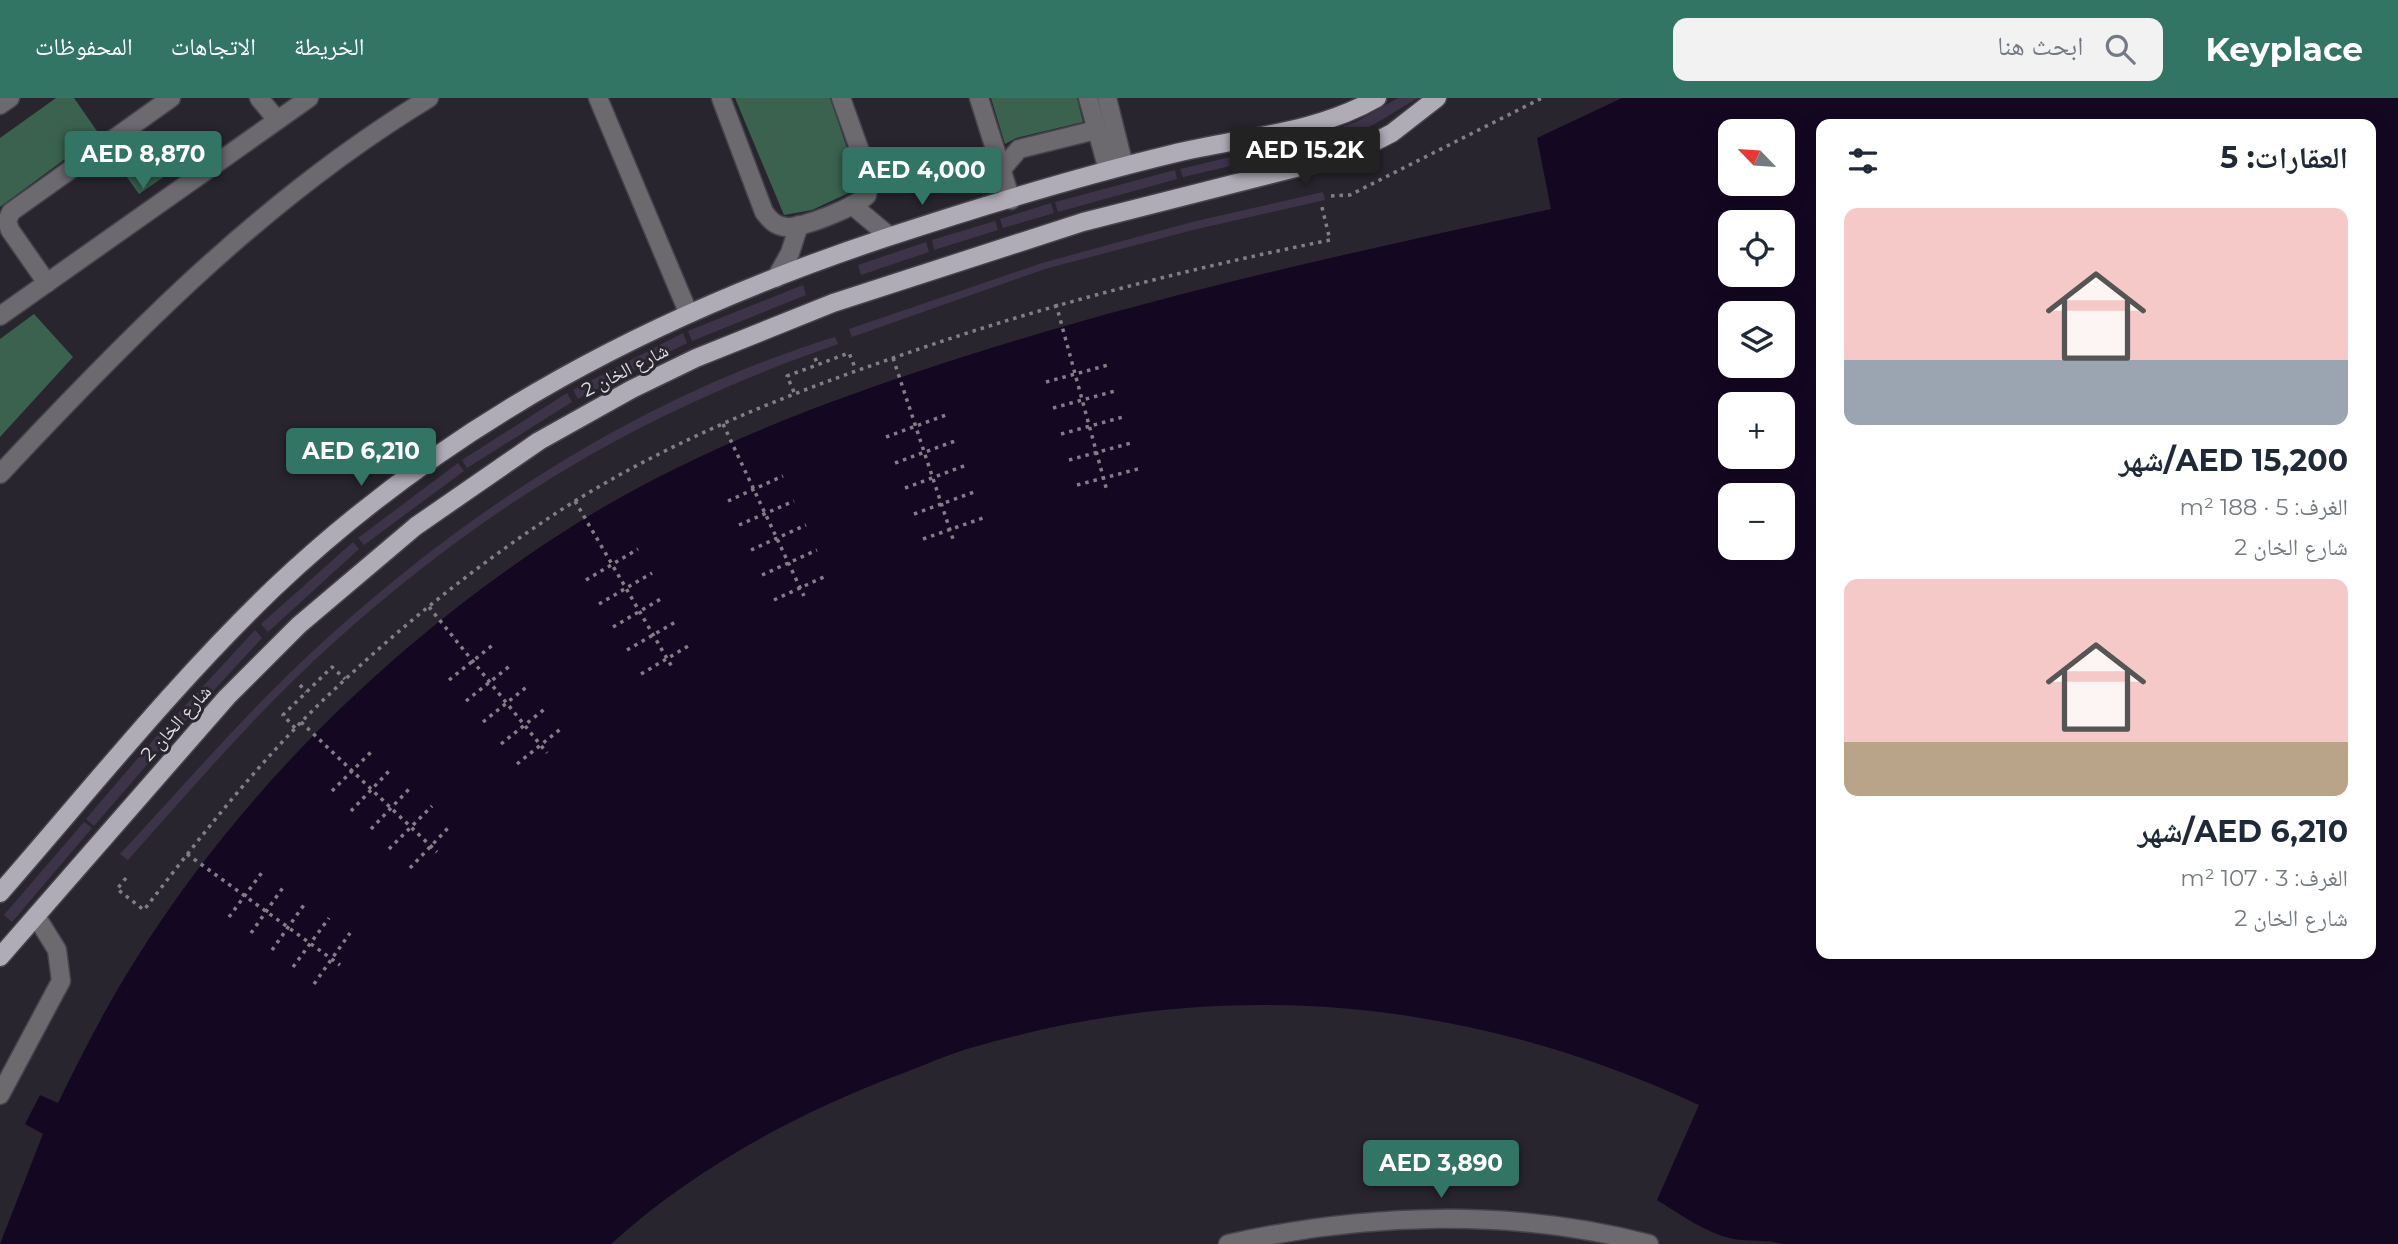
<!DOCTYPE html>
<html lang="ar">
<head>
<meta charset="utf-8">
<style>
	body { margin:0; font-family:Montserrat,"Noto Naskh Arabic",sans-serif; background:#f2f2f3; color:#1f2937; direction:rtl; height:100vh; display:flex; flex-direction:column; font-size:26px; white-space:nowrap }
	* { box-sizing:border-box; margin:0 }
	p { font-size:23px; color:#747a83 }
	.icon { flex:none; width:38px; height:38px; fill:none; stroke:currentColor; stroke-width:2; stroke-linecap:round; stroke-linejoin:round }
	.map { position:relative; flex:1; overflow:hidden; direction:ltr }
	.sheet { position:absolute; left:1816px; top:21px; width:560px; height:840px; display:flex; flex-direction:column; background:#fff; border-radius:14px; box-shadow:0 4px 18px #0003; direction:rtl }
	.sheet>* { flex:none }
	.needle { width:46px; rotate:295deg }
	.fabs { position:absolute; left:1718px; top:21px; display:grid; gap:14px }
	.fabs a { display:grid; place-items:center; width:77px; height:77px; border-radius:14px; background:#fff; box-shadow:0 4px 18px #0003; font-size:35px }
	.price { position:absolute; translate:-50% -60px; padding:0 16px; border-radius:7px; background:#337564; color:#fff; font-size:23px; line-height:46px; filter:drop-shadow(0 2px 4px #0008) }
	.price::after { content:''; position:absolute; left:50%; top:42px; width:21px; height:16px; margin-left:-10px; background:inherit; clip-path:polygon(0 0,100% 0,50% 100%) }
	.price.on { background:#222; color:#fff }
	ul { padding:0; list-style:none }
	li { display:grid; align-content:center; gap:14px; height:371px; padding:0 28px }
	li span { display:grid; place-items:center; height:217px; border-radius:14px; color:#555 }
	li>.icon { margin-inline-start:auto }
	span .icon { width:126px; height:126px; fill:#fffc; stroke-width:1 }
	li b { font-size:30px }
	h2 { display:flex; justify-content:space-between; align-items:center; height:84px; padding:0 28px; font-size:30px }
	header { display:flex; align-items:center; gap:42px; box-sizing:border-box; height:98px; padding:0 35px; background:#337564; color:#fff }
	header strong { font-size:33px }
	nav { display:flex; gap:38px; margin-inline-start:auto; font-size:24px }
	.search { width:490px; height:63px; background:#f2f2f3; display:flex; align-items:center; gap:18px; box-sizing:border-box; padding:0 24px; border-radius:14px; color:#747a83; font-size:26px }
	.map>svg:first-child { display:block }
	.green { fill:#3d3449 }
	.water { fill:#140722; fill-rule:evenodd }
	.building { fill:#3a624f }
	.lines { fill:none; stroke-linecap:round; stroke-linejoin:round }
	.minor-casing { stroke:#46434c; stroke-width:21 }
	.major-casing { stroke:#46434c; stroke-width:21 }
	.path { stroke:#817e86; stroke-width:3.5; stroke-dasharray:3.5 5; stroke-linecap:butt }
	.minor { stroke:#6c696f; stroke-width:18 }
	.major { stroke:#b0acb7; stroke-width:18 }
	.labels { text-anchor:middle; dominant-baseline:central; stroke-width:6; stroke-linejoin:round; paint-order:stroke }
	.street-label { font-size:19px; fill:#e1dee5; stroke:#29252f }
</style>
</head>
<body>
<header>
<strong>Keyplace</strong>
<div class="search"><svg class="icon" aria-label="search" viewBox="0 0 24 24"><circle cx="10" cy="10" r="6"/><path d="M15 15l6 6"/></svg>ابحث هنا</div>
<nav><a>الخريطة</a><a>الاتجاهات</a><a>المحفوظات</a></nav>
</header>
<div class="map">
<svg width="2398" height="1146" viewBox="0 0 2398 1146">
	<rect width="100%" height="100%" fill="#29252f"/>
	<!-- green -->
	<g class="green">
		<path d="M1398,0h20l-57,34 -51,16 -3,-9 49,-17z"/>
		<path d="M1301,42l3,9 -121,28 -3,-8z"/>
		<path d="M1175,72l2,9 -119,33 -3,-10z"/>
		<path d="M1323,94l2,8 -132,30 -148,39 -193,68 -3,-8 193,-66 150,-41z"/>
		<path d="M1051,105l3,10 -51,15 -3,-9z"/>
		<path d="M995,123l3,9 -64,20 -2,-10z"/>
		<path d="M926,144l3,10 -68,23 -3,-10z"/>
		<path d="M803,187l3,10 -114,46 -4,-10z"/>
		<path d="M683,235l4,10 -109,56 -5,-9z"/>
		<path d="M835,239l3,7c-198,69 -351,160 -507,301 -73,66 -138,142 -203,215l-8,-6c67,-72 132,-148 205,-214 146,-133 321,-245 510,-303z"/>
		<path d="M567,295l5,9 -105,66 -5,-8z"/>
		<path d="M458,365l6,8 -100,74 -6,-7z"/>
		<path d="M353,444l6,7 -91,83 -7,-8z"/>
		<path d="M255,532l7,8 -82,89 -8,-7z"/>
		<path d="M167,626l9,7 -82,95 -8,-7z"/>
		<path d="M84,724l8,6 -80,94 -8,-7z"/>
	</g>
	<!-- water -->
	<path class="water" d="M1622,0h776v1146h-615c-17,-5 -33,-2 -50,-5 -27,-6 -52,-24 -76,-39l42,-95c-236,-110 -482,-130 -732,-56 -26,8 -51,20 -77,29 -100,39 -199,93 -279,166h-611l43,-110 -18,-10 15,-29 18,8c24,-49 49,-98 78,-144 111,-177 270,-329 446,-439 114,-70 241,-118 368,-159 198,-64 398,-108 601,-152l-14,-71zM1822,26h549v830h-549zM1731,33h52v53h-52zM1731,124h52v53h-52zM1731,215h52v53h-52zM1731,306h52v53h-52zM1731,397h52v53h-52z"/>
	<!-- building -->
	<g class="building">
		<path d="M56,0h18l25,36 -99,73v-69z"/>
		<path d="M735,0h95l28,82 -1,9 -45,21 -28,5z"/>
		<path d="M991,0h86l6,24 -67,16 -11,6z"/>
		<path d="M156,33l25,34 -42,29 -23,-32z"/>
		<path d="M34,216l39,43 -73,80v-98z"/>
	</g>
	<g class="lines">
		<!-- minor casing -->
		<g class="minor-casing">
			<g id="minor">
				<path d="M259,0l18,22"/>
				<path d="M598,0l90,214"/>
				<path d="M721,0l43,114c6,8 11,14 22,15 15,2 72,-21 81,-32l3,-16 -29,-81"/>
				<path d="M979,0l32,102"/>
				<path d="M1088,0l20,72"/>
				<path d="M1107,0l17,68"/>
				<path d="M0,7l10,-7"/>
				<path d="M1002,71l17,-20 77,-19"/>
				<path d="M852,107l37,31"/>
				<path d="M776,180l14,-25 9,-28"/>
				<path d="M47,185l-37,-53 -3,-9 4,-9 160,-114"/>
				<path d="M0,218l309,-218"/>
				<path d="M0,376c131,-140 264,-276 429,-376"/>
				<path d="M0,997l61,-114 -4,-31 -21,-34"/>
				<path d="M1228,1146c137,-31 285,-36 421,0"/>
			</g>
		</g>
		<!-- major casing -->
		<g class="major-casing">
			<g id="major">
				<path d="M0,795c90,-103 175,-210 274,-305 177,-168 384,-275 614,-351 94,-31 189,-60 284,-83 68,-17 143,-20 205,-56"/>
				<path d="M0,859l227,-260 72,-72 117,-99 123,-85 93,-52 64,-31 137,-55 250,-81 268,-68 41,-21 45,-35"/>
			</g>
		</g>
		<!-- path -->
		<g class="path">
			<path d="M1331,98l19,-1 192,-97"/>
			<path d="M1056,206l51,187"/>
			<path d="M815,260l3,7"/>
			<path d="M893,260l61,184"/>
			<path d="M1046,284l62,-17"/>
			<path d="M794,294l-7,-16 62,-23 7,17"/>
			<path d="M1053,310l62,-17"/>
			<path d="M723,326l81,172"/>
			<path d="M1061,336l62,-17"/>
			<path d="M886,339l60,-22"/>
			<path d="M1069,362l62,-17"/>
			<path d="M895,365l60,-22"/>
			<path d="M1077,387l61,-16"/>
			<path d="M905,390l59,-22"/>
			<path d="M575,403l97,166"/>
			<path d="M728,403l55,-25"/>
			<path d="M914,416l60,-22"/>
			<path d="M739,427l55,-24"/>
			<path d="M923,441l60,-21"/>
			<path d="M751,452l55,-25"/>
			<path d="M762,477l55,-25"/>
			<path d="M586,482l52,-31"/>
			<path d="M774,502l54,-25"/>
			<path d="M599,506l53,-31"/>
			<path d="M429,509l118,146"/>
			<path d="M613,529l51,-30"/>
			<path d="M627,552l50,-29"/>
			<path d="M641,576l49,-29"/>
			<path d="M449,582l45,-36"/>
			<path d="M300,587l6,7"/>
			<path d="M466,603l45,-36"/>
			<path d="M301,624l136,130"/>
			<path d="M483,624l46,-37"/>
			<path d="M295,630l-12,-13 49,-48 13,12"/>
			<path d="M501,646l46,-37"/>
			<path d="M517,666l46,-37"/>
			<path d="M332,693l42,-42"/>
			<path d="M351,713l40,-42"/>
			<path d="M371,731l41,-43"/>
			<path d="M389,751l43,-43"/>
			<path d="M187,756l153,111"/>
			<path d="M410,770l40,-42"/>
			<path d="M126,780l-9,11 27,21c60,-78 120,-155 193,-223 73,-69 154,-133 238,-186 100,-62 210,-106 321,-144 142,-50 286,-87 434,-117l-9,-37"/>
			<path d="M229,819l34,-46"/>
			<path d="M251,835l33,-47"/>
			<path d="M272,852l34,-48"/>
			<path d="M293,869l36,-49"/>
			<path d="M314,886l36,-51"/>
		</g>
		<!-- minor -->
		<use href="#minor" class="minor"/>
		<!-- major -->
		<use href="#major" class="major"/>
	</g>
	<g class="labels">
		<!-- street labels -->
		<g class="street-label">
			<text transform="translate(625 272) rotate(-27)">شارع الخان 2</text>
			<text transform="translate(176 625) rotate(-48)">شارع الخان 2</text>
		</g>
	</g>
</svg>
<div class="fabs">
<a><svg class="needle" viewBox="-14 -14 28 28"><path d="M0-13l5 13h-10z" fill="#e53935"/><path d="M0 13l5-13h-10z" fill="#747a83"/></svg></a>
<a><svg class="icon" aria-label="locate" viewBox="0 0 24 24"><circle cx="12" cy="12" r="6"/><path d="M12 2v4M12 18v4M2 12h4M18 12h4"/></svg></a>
<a><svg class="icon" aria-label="layers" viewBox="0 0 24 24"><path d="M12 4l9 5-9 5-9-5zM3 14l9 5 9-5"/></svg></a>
<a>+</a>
<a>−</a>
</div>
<b class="price on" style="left:1305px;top:89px">AED 15.2K</b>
<b class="price" style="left:143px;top:93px">AED 8,870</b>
<b class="price" style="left:922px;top:109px">AED 4,000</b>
<b class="price" style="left:361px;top:390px">AED 6,210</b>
<b class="price" style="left:1441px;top:1102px">AED 3,890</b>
<section class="sheet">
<h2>العقارات: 5<svg class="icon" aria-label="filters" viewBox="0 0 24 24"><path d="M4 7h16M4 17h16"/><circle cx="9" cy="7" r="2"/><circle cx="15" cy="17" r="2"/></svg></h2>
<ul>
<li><span style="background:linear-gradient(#f6c9c9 70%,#9aa5b1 0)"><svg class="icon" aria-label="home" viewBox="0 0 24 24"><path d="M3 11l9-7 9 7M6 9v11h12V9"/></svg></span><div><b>AED 15,200/شهر</b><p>الغرف: 5 · 188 m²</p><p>شارع الخان 2</p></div></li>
<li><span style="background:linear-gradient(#f6c9c9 75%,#b9a48a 0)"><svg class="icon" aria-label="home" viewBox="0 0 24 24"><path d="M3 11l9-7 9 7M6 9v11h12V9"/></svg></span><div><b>AED 6,210/شهر</b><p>الغرف: 3 · 107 m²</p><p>شارع الخان 2</p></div></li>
</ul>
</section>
</div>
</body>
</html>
